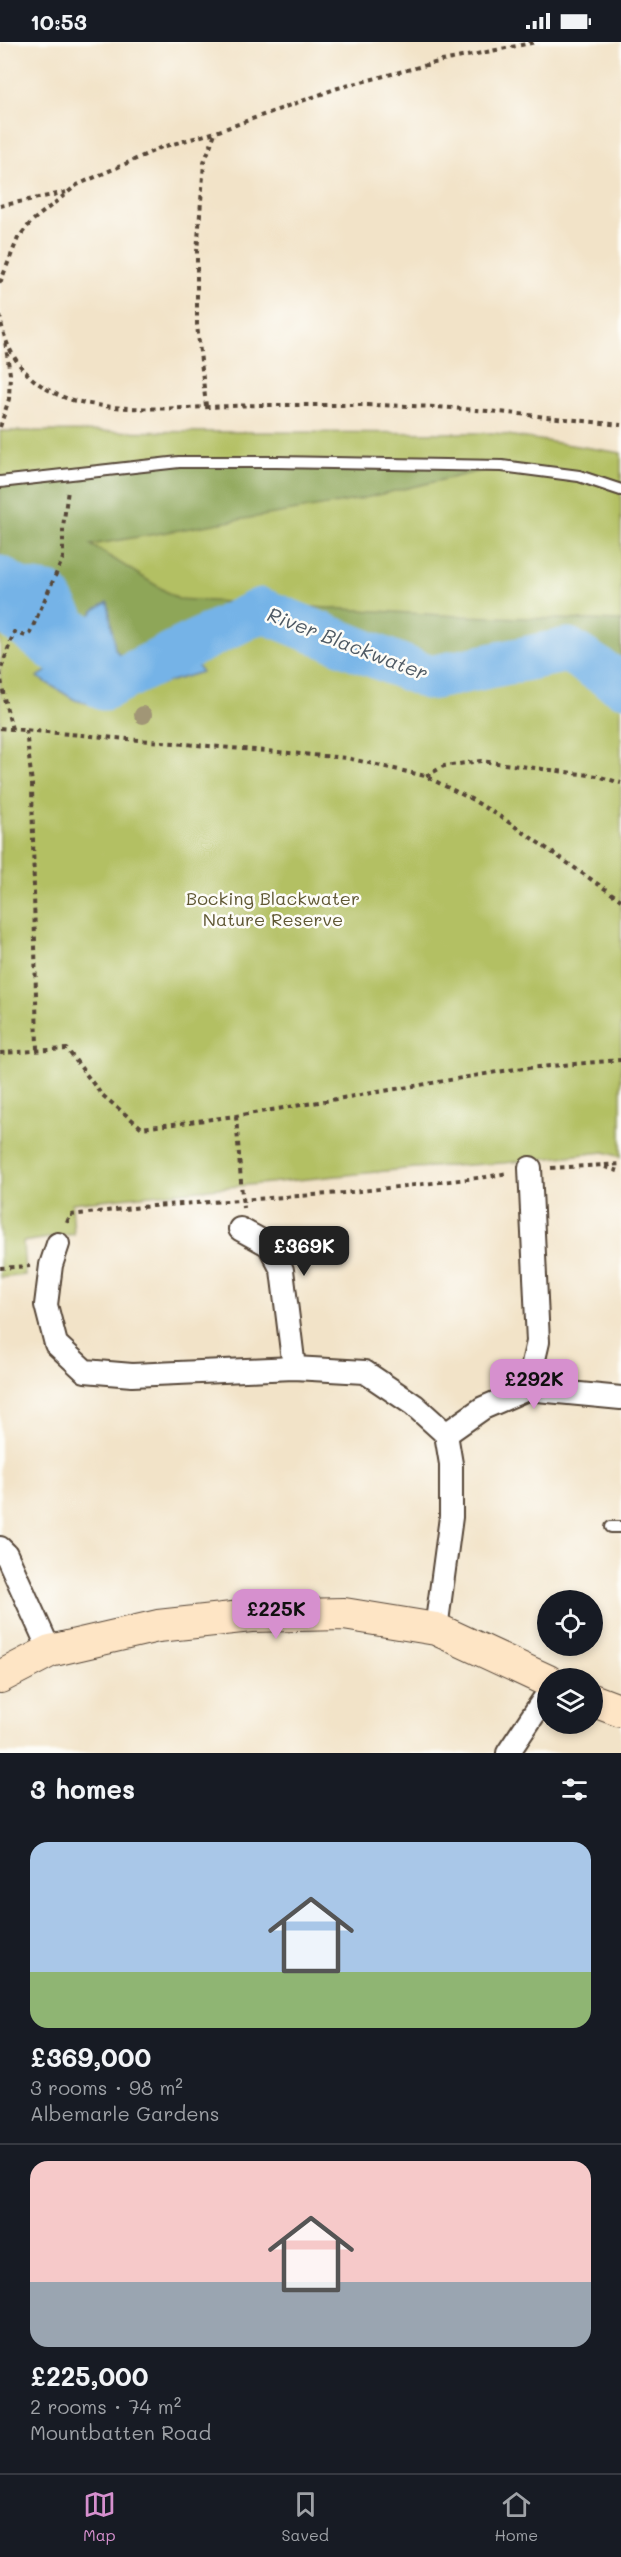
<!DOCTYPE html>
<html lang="en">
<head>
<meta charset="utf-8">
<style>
	body { margin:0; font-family:Mali,sans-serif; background:#242831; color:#f1f3f6; height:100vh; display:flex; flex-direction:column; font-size:22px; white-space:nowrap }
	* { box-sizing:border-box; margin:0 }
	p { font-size:20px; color:#9ea1a6 }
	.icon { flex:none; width:33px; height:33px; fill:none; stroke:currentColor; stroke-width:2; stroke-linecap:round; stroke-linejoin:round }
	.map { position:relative; height:1711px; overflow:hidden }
	.side { display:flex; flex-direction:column; background:#171b24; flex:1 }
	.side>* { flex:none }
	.buttons { position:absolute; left:537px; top:1548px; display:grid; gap:12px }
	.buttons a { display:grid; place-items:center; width:66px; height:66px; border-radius:50%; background:#171b24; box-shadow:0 3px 9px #0003; font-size:30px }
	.price { position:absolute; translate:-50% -51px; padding:0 14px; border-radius:12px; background:#d690ce; color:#111; font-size:20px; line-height:39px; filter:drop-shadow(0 2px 3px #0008) }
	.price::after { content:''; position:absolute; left:50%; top:36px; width:18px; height:14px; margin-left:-9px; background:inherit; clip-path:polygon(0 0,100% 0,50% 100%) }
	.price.active { background:#222; color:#fff }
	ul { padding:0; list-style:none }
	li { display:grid; align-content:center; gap:12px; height:318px; padding:0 30px }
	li+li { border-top:2px solid #363941 }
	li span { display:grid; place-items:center; height:186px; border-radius:18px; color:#555 }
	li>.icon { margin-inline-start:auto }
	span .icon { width:108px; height:108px; fill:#fffc; stroke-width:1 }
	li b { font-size:26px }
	h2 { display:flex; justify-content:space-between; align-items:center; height:72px; padding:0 30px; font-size:26px }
	.status { display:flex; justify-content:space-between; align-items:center; height:42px; padding:0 30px; background:#171b24; direction:ltr }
	.status svg { height:16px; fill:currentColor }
	.menu { display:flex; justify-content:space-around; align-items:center; height:84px; border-top:2px solid #363941; background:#171b24; font-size:16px; color:#9ea1a6 }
	.menu a { display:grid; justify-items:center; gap:3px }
	.menu .active { color:#d690ce }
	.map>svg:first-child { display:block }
	.green { fill:#b3c063; stroke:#777540; stroke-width:1.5 }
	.forest { fill:#8ea659; stroke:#64683c; stroke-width:1.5 }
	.water { fill:#74b3e7; stroke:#586e82; stroke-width:1.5 }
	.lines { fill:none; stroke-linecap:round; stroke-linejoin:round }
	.river { stroke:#74b3e7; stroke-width:45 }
	.lane-casing { stroke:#564638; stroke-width:14 }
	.street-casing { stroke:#564638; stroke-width:26 }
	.secondary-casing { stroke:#564638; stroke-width:34 }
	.path { stroke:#564638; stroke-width:4; stroke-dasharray:4.5 4.5; stroke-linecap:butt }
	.lane { stroke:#fff; stroke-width:10 }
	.street { stroke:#fff; stroke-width:22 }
	.secondary { stroke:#fee5c5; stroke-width:32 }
	.tree { fill:#a19676 }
	.labels { text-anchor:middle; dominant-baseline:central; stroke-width:5; stroke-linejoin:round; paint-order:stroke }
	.park-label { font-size:18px; fill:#5f5733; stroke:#fdfcf7 }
	.water-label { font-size:20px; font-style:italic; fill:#4f5a64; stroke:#fdfcf7 }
</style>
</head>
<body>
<div class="status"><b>10:53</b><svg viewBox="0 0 49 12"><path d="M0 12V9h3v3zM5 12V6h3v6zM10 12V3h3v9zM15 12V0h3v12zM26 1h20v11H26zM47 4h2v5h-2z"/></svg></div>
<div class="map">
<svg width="621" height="1711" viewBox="0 0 621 1711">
	<rect width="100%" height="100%" fill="#fdfcf7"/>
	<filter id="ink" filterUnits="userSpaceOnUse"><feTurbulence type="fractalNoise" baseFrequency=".0167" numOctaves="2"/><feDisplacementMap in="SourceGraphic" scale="12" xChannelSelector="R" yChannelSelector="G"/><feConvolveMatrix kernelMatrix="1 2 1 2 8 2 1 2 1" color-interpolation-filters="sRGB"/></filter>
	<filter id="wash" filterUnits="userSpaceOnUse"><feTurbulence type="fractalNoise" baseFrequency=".008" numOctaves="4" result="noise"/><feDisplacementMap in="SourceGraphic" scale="24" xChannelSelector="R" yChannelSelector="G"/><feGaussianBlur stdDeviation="1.35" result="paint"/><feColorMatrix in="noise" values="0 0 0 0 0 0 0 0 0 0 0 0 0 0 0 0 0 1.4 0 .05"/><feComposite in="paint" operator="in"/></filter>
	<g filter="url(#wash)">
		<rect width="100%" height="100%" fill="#f2e3c8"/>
		<!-- green -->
		<path class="green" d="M0,389l495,2 126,20v704l-17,-5 -100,11 -89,5 -343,35 2,31 -51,8 2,33 -25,3z"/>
		<!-- forest -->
		<path class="forest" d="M179,420l323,4 -146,34 -265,45 87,54 280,17 163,5v63l-53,-34 -138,28 -169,-68 -157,78 -98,-77 -6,1v-129z"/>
		<!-- water -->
		<path class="water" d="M108,560l7,47 12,16 44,7 26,-7 5,7 -91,27 -14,7 -22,-6 -38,-23 53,-32 2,-14 -6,-8 8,-13z"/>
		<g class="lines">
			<!-- river -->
			<g class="river">
				<path d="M0,536l20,13 28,4 20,34 23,11"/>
				<path d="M0,570l6,-1 98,77 157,-78 169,68 138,-28 53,34"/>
			</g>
		</g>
	</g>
	<g filter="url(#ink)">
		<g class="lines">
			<!-- lane casing -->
			<g class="lane-casing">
				<g id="lane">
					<path d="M0,440l179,-20h97l226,4 77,10 42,14"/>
					<path d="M611,1485h10"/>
				</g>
			</g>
			<!-- street casing -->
			<g class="street-casing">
				<g id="street">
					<path d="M240,1187l29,16 13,25 12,98"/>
					<path d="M58,1202l-7,21 -5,40 10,39 29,27 47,4 162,-7 71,4 49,33 32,29 5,30v53l-15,112"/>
					<path d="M527,1347l11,-47 -8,-174"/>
					<path d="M446,1392l37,-26 44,-19 94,9"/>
					<path d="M0,1506l6,6 44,97"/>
					<path d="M508,1711l40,-60"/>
				</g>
			</g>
			<!-- secondary casing -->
			<g class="secondary-casing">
				<g id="secondary">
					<path d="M0,1635l50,-26 108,-25 93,-10 93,-2 92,15 112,52"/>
					<path d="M592,1658l29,11"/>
				</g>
			</g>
			<!-- path -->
			<g class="path">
				<path d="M0,164l67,-14"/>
				<path d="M0,241l18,-45 14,-17 45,-36 48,-21 37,-17 54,-15 122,-44 104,-27 94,-19"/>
				<path d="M0,273c5,43 33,75 76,86 61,15 140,3 204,4 65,0 131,-1 196,5 48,4 97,10 145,15"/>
				<path d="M206,364l-9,-81v-73l7,-89 11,-30"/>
				<path d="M0,385l9,-28 1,-25 -5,-33"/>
				<path d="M0,686l347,30 78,18 46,23 33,20 117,81"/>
				<path d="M12,687l-8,-31 -4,-26 14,-40 12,4 4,-3 33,-75v-31l5,-37"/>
				<path d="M26,688l6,54 5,267"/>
				<path d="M426,734l18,-10 37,-5 116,15 24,7"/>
				<path d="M0,1011l67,-4 34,45 41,34 94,-12 279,-47 106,-9"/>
				<path d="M236,1074l7,92"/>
				<path d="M605,1125l16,5"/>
				<path d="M551,1126l70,-4"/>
				<path d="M67,1181l3,-8 82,-9 191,-13 143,-16 22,-4"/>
				<path d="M0,1226l30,-2"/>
			</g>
			<!-- lane -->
			<use href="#lane" class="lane"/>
			<!-- street -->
			<use href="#street" class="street"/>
			<!-- secondary -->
			<use href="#secondary" class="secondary"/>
		</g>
		<!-- trees -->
		<circle class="tree" cx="143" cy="673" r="9"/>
	</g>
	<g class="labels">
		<!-- park labels -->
		<g class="park-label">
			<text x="273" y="856">Bocking Blackwater<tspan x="273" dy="21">Nature Reserve</tspan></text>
		</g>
		<!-- water labels -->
		<g class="water-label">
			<text transform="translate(348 601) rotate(21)">River Blackwater</text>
		</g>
	</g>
</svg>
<div class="buttons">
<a><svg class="icon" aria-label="locate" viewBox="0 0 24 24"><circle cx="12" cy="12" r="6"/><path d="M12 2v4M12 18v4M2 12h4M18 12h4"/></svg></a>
<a><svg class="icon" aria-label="layers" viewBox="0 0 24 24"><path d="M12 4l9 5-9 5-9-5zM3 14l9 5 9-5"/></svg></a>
</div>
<b class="price active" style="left:304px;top:1235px">£369K</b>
<b class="price" style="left:534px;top:1368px">£292K</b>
<b class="price" style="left:276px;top:1598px">£225K</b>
</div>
<section class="side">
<h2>3 homes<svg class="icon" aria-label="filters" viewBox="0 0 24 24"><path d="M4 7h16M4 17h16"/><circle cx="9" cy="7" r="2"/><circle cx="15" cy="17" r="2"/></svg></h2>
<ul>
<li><span style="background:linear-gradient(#a9c7e8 70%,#8fb573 0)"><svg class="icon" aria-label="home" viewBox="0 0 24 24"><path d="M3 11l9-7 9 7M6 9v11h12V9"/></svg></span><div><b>£369,000</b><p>3 rooms · 98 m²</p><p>Albemarle Gardens</p></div></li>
<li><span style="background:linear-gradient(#f6c9c9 65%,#9aa5b1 0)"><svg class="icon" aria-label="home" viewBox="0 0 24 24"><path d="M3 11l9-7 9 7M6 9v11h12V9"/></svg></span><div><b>£225,000</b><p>2 rooms · 74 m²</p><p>Mountbatten Road</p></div></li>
</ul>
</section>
<nav class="menu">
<a class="active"><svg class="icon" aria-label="map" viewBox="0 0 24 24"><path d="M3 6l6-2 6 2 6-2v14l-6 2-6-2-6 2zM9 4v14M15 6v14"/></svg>Map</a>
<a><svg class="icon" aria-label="saved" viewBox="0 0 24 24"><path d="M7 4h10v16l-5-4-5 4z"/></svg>Saved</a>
<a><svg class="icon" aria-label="home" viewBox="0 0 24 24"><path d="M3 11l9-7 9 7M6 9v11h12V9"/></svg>Home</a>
</nav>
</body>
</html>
